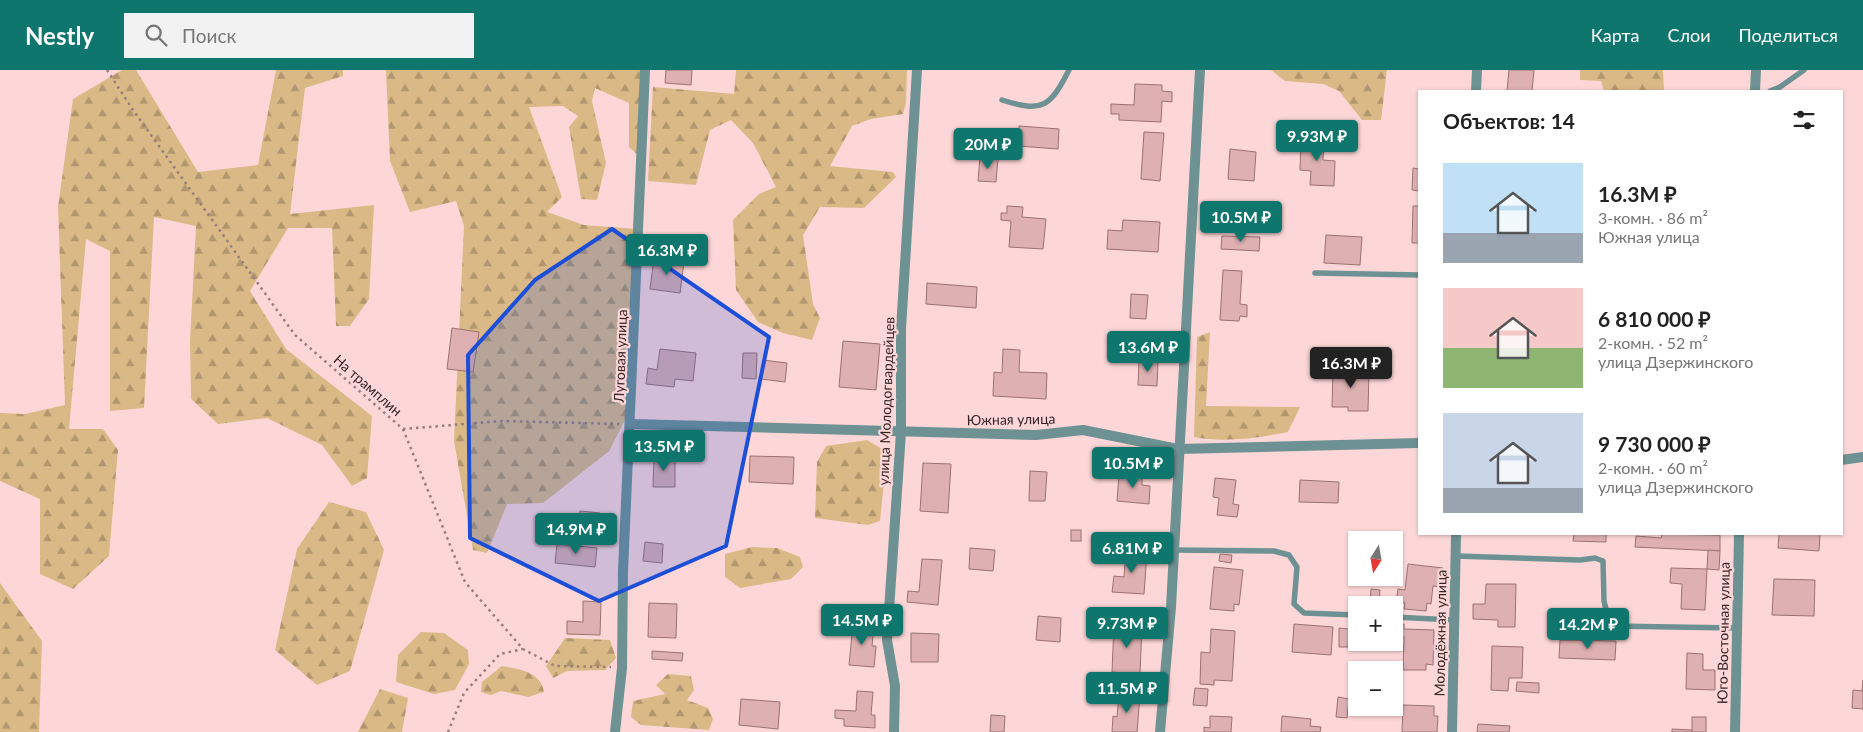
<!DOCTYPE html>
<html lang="ru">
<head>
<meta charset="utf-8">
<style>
	body { margin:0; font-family:Lato,sans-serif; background:#f2f2f2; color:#222; height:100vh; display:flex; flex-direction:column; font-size:19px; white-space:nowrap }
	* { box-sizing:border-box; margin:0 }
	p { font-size:16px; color:#767676 }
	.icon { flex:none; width:28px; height:28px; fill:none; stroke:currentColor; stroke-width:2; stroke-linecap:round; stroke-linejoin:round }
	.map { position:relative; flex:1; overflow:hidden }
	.side { position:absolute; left:1418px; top:20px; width:425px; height:445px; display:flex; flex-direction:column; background:#fff; border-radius:0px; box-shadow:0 1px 4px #0004 }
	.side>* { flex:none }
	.needle { width:32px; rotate:191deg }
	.fabs { position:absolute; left:1348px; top:461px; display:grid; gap:10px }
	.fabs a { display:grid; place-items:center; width:55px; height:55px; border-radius:0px; background:#fff; box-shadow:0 1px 4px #0004; font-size:25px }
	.price { position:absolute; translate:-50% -42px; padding:0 11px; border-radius:5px; background:#0f766e; color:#fff; font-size:16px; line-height:32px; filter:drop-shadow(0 1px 2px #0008) }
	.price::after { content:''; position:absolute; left:50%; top:30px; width:15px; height:11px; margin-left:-8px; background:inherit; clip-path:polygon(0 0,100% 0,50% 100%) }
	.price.selected { background:#222; color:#fff }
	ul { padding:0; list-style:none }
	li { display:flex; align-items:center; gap:15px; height:125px; padding:0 25px }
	li span { display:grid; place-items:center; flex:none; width:140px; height:100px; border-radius:0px; color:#555 }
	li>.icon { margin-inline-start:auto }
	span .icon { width:60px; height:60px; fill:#fffc; stroke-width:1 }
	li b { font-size:21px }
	h2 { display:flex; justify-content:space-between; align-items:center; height:60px; padding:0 25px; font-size:21px }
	header { display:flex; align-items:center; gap:30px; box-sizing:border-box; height:70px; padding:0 25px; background:#0f766e; color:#fff }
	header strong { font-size:24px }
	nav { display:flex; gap:28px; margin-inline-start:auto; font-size:18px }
	.search { width:350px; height:45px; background:#f2f2f2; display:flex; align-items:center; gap:12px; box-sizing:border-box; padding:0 18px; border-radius:0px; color:#767676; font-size:19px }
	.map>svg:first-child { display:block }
	.forest { fill:url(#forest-firs) }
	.building { fill:#deb0b1; stroke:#9b7171 }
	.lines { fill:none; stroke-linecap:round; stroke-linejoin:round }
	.path { stroke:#987d7d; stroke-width:2.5; stroke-dasharray:2.5 4; stroke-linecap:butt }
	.service { stroke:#6e9293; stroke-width:5.5 }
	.minor { stroke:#6e9293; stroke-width:10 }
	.marked { fill:#1d4ed8; fill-opacity:0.2; stroke:#1d4ed8; stroke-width:4; stroke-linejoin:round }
	.labels { text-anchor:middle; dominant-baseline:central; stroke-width:4.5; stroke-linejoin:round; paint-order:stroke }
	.street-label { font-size:14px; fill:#362525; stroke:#fdd7d7 }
</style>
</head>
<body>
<header>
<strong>Nestly</strong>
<div class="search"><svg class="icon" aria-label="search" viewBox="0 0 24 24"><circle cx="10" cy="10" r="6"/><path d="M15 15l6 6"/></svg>Поиск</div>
<nav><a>Карта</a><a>Слои</a><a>Поделиться</a></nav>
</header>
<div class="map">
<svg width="1863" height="662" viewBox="0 0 1863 662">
	<defs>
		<pattern id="forest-firs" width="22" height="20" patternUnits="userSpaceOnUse" patternTransform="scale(1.25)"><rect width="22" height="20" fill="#dbb987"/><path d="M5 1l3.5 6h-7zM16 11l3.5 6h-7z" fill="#b2966e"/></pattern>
	</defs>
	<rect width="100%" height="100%" fill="#fdd7d7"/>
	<!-- forest -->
	<g class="forest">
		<path d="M122,0h14l62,102 60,-7 18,-95h67v6l-38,12 -15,126 84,-9 -5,94 -19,27h-14l-4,-98h-44l-38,63 36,58 86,67 -5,62 -15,8 -30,-41 -55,-27 -49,6 -27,-25 -1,-58 6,-115 -42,-9 -10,191 -34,3v-160l-24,-12 -17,190h34l15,21 -9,106 -36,33 -33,-15v-75l-40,-18v-68l25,1 40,-9 -7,-198 15,-108z"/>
		<path d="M386,0h254v87l-11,-10v-44l-34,-15 -3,13 14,62 -9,37 -16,-1 -12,-72 9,-11 -15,-10 -34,1 33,90 -15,15 37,13 53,4 -12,126v65l-16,31 -66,52 -36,1 -20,49 -14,-3 -19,-109 10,-215 -8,-25 -46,11 -20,-51z"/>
		<path d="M736,0h171l-1,33 -3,11 -32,5 -19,7 -22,40 63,6 3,5 -32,31 -44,-1 -17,28 10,69 7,14 -8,22 -29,-7 -25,-11 -22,-32 -3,-70 26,-26 17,-7 -23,-44 -22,-23 -21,10 -14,55 -48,-4 5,-94 81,7z"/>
		<path d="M1271,0h116l-6,50h-19l-23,-29 -16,-7 -38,-3z"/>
		<path d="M1580,0h83l1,21h-60l-3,-10 -21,-1z"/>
		<path d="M1210,262l-4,74 94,1 -12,25c-30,6 -64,11 -94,5l3,-100z"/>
		<path d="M867,370l20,12 -7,69 -12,4 -53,-7 2,-56 9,-16z"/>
		<path d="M329,432l37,10 18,38 -34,121 -33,14 -42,-35 22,-101z"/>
		<path d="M752,477l25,1 23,9 3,10 -12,12 -51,9 -15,-11v-23z"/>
		<path d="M0,513l42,58 -3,91h-39z"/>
		<path d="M421,562l23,1 24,17 1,14 -14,26 -21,4 -38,-12 2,-27z"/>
		<path d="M565,568l45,2 6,18 -11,12 -38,1 -14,7 -7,-12z"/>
		<path d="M502,596c17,3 39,6 42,26l-16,5 -27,-6 -10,4 -10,-3 1,-10z"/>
		<path d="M668,604l23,2 3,14 -7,10 21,8 5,11 -4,11 -68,-5 -10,-8 2,-16 32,-7 -9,-9z"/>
		<path d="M380,619l28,9 -6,34h-44z"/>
	</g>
	<!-- building -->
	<g class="building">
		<path d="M666,0h26l-1,15 -26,-2z"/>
		<path d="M1509,0h25l-2,21h-25z"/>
		<path d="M1135,14l27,1v6l10,1v10l-10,-1 -1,21 -42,-2v-6h-8v-10l23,1z"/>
		<path d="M1019,56l40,3 -1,20 -40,-3z"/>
		<path d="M1144,62l20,1 -4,48 -19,-2z"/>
		<path d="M1301,66l23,1 -1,23 12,1 -1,25 -24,-1 1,-14 -11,-1z"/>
		<path d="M1230,79l26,3 -2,29 -26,-2z"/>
		<path d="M980,87l18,2 -2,23 -18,-1z"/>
		<path d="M1413,98l6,1v22l-7,-1z"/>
		<path d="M1007,136l16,1 -1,10 24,2 -3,30 -34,-2 2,-26 -10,-1v-7h6z"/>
		<path d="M1413,136h6v37h-7z"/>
		<path d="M1123,150l37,2 -2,30 -51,-3 1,-19 14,1z"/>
		<path d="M1326,165l36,2 -2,28 -36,-2z"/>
		<path d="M1222,166l38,1 -1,14 -38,-2z"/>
		<path d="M654,188l30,4 -4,31 -30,-4z"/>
		<path d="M1223,200l19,1 -2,33 7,1v12l-7,-1 -1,5 -19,-1z"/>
		<path d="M927,213l50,4 -1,21 -50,-4z"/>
		<path d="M1131,224l17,1 -2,24 -16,-1z"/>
		<path d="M452,258l27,4 -6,40 -26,-3z"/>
		<path d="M843,271l37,3 -4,46 -37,-3z"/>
		<path d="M660,279l36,4 -3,28 -18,-2 -1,8 -28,-3 2,-16 9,2z"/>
		<path d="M1003,279l17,1 -1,22 28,1 -1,26 -53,-3 1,-24 8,1z"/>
		<path d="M743,283h14l-1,26 -14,-1z"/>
		<path d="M763,290l24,3 -2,19 -24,-3z"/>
		<path d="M1139,290l19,1 -1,25 -19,-1z"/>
		<path d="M1333,299l36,1 -1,41h-20v-4h-16z"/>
		<path d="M654,386h21v31h-22z"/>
		<path d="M750,386l44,1 -1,27 -44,-2z"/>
		<path d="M923,393l28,1 -3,49 -28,-2z"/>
		<path d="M1030,401l17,1 -2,29h-16z"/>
		<path d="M1124,402l12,1v4h6v8l8,1 -1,18 -32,-3 2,-26 5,1z"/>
		<path d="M1215,408l21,2 -3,24 6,1 -2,12 -20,-2 2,-17 -6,-1z"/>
		<path d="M1300,410l39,2 -1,21 -39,-1z"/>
		<path d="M580,441l20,2 -1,12 -21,-2z"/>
		<rect x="1071" y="460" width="10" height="11"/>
		<path d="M1574,464h32v8l-33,-1z"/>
		<path d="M1662,464l58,1v16l-85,-4 1,-11 25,2z"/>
		<path d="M1779,464h41l-1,17 -41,-3z"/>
		<path d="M645,472l18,2 -1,19 -19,-2z"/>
		<path d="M557,474l40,4 -2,19 -40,-4z"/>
		<path d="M970,478l25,2 -2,21 -24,-2z"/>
		<path d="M1126,479l21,2 -3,43 -32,-2 2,-16 10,1z"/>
		<path d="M1708,480l12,1 -1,19 -12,-1z"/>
		<path d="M1220,484l12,1 -1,8 -12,-2z"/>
		<path d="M922,489l20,1 -4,45 -31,-3 1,-11 11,1z"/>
		<path d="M1408,494l35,4 -2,19 -8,-1 -2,18 -4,-1 -1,8 -22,-2 1,-6 -9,-1 2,-13 7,1z"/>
		<path d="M1214,497l29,3 -4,35 -5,-1v7l-24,-2z"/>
		<path d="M1671,498l36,1 -2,41 -24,-1 1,-25 -12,-1z"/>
		<path d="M1774,509l41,1 -1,36 -42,-1z"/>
		<path d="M1486,514h30l-1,43h-17v-7l-25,-1v-15h12z"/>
		<path d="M1371,519l9,1 -1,13 -9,-1z"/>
		<path d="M583,531l18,1 -1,33 -33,-1v-13l16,1z"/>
		<path d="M649,533l28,1 -1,34 -28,-1z"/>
		<path d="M1038,546l23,2 -1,24 -24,-2z"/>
		<path d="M853,554l21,2 -2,20h4l-2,21 -25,-2z"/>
		<path d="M1114,554l28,1 -2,49 -28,-2z"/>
		<path d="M1294,554l39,3 -2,28 -39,-3z"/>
		<path d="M1394,554h10v5l30,1 -1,35 -7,-1v6h-23l1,-33 -10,-1z"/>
		<path d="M1339,558l10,1 -1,18h-9z"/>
		<path d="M1211,559l24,2 -3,50 -18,-1v5l-14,-1 1,-32 9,1z"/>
		<path d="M911,563l28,1 -1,28h-27z"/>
		<path d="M1560,570l56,1 -1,19 -56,-2z"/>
		<path d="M1492,576l31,1 -1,31h-13l-1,13 -17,-1z"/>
		<path d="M652,581l31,2 -1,8 -30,-2z"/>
		<path d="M1687,583l16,1v16h12v20l-29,-1z"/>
		<path d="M1863,610v29l-11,-1 1,-18 9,1z"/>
		<path d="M1517,612l22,1v10l-23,-2z"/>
		<path d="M1195,618l13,1 -1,17 -14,-1z"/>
		<path d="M857,621l16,1 -2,23h4v13l-31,-2v-7l-9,-1v-8l21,1z"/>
		<path d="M1119,623l21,2 -3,37h-25l1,-16 4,1z"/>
		<path d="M1338,627l11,2 -2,19 -11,-1z"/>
		<path d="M741,629l39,3 -2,27 -39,-4z"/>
		<path d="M1403,635l31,1v10h4l-1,16h-35z"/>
		<path d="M991,645l14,1 -1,16h-14z"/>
		<path d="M1210,646l22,1 -1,15h-27v-5l6,1z"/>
		<path d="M1282,646l29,3 -1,7 11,1 -1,5h-39z"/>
		<rect x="1692" y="647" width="14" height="15"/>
		<path d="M1478,654l32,2 -1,6h-32z"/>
		<path d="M1672,659l20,1v2h-20z"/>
	</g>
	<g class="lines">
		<!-- path -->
		<g class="path">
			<path d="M107,0l26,40 162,225 108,94 62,153 58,67 32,17 56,1"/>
			<path d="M403,359l99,-8 117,3"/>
			<path d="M448,662l16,-39 36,-39 23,-5"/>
		</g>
		<!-- service -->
		<g class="service">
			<path d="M1770,21l10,-4 24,-17"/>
			<path d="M1002,30c41,13 48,7 67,-30"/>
			<path d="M1315,203l104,2"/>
			<path d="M1173,480l101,1 15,4 8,12 -3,37 10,9 52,2"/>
			<path d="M1456,486l124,4 15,-2 8,3 1,40 6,25 127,2"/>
			<path d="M1394,547l59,3"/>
		</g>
		<!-- minor -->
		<g class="minor">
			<path d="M1476,21l1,-21"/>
			<path d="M1755,21l1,-21"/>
			<path d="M631,354l405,11 47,-5 95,19 241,-6"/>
			<path d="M1841,390l22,-3"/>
			<path d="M615,662l7,-64 1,-97 22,-501"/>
			<path d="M894,662l1,-46 -8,-46 14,-208v-103l16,-259"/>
			<path d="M1160,662l11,-125 29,-537"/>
			<path d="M1452,662l4,-198"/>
			<path d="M1735,662l4,-198"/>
		</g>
	</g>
	<!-- marked area -->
	<path class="marked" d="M612,159l157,108 -43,209 -127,55 -129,-63 -2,-183 67,-75z"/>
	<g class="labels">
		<!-- street labels -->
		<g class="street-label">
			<text transform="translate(620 286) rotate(-88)">Луговая улица</text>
			<text transform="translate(368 315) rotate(41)">На трамплин</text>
			<text transform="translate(886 331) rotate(-88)">улица Молодогвардейцев</text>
			<text transform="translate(1011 349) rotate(-1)">Южная улица</text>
			<text transform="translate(1440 563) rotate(-89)">Молодёжная улица</text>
			<text transform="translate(1723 563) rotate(-89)">Юго-Восточная улица</text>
		</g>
	</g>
</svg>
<div class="fabs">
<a><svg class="needle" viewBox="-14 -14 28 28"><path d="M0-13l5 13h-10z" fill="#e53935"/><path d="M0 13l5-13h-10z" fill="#767676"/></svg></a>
<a>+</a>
<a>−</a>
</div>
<b class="price" style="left:1317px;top:92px">9.93M ₽</b>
<b class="price" style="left:988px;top:100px">20M ₽</b>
<b class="price" style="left:1241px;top:173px">10.5M ₽</b>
<b class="price" style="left:667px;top:206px">16.3M ₽</b>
<b class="price" style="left:1148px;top:303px">13.6M ₽</b>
<b class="price selected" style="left:1351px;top:319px">16.3M ₽</b>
<b class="price" style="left:664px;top:402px">13.5M ₽</b>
<b class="price" style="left:1133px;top:419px">10.5M ₽</b>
<b class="price" style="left:576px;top:485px">14.9M ₽</b>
<b class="price" style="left:1132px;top:504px">6.81M ₽</b>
<b class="price" style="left:862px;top:576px">14.5M ₽</b>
<b class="price" style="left:1127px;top:579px">9.73M ₽</b>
<b class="price" style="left:1588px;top:580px">14.2M ₽</b>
<b class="price" style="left:1127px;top:644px">11.5M ₽</b>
<section class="side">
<h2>Объектов: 14<svg class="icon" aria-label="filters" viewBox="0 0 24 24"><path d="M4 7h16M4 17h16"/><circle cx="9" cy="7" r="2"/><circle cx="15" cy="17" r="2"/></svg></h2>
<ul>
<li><span style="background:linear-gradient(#bfe0f5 70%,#9aa5b1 0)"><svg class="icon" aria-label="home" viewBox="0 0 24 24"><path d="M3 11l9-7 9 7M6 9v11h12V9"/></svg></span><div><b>16.3M ₽</b><p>3-комн. · 86 m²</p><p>Южная улица</p></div></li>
<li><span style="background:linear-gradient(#f6c9c9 60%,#8fb573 0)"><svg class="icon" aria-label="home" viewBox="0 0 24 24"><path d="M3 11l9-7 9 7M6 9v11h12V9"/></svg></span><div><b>6 810 000 ₽</b><p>2-комн. · 52 m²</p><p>улица Дзержинского</p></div></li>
<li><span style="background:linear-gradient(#c9d6e8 75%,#9aa5b1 0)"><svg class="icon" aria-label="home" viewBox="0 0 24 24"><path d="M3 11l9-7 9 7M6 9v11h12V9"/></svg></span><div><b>9 730 000 ₽</b><p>2-комн. · 60 m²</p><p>улица Дзержинского</p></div></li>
</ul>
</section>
</div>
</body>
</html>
